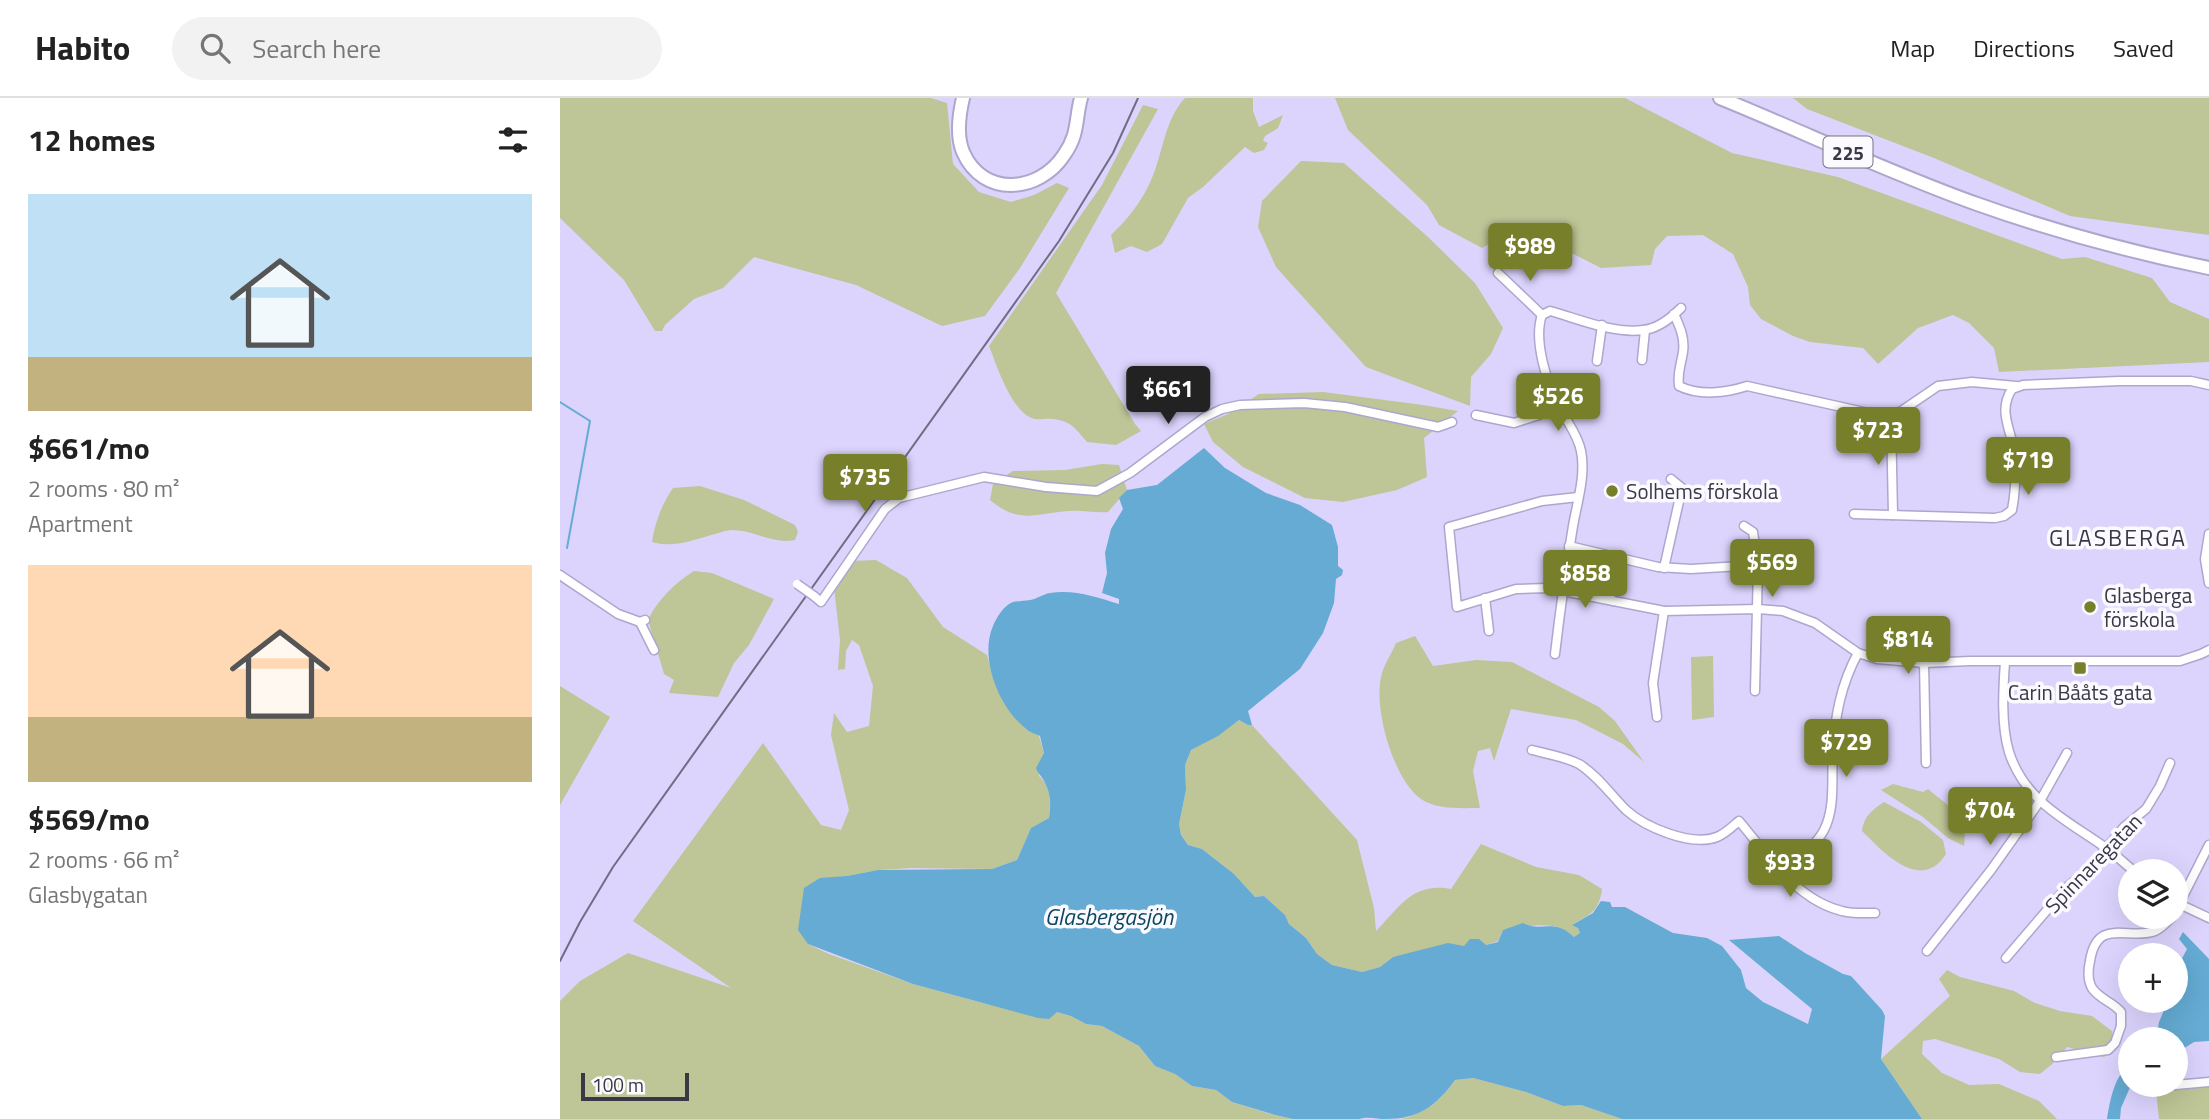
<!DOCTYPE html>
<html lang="en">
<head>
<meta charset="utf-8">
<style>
	body { margin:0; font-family:"Titillium Web",sans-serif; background:#f2f2f2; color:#222; height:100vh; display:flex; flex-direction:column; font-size:26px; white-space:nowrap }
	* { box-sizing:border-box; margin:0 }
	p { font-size:23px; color:#767676 }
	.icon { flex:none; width:38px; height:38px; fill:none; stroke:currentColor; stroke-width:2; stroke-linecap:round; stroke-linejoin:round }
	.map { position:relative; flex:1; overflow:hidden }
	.details { display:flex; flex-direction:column; background:#fff; width:560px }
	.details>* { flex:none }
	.buttons { position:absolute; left:1558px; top:761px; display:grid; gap:14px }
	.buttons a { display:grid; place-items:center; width:70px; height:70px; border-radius:50%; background:#fff; box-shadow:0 7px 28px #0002; font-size:35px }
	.scale { position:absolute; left:21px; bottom:18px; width:108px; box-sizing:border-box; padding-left:7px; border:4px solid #3a3747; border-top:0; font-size:19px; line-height:24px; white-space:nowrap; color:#3a3747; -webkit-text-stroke:5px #fbfbff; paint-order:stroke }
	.price { position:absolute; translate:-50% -60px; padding:0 16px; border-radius:7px; background:#777f2b; color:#fff; font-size:23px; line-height:46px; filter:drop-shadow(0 2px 4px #0008) }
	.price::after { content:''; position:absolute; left:50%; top:42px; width:21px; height:16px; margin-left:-10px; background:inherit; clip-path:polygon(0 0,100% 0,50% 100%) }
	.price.current { background:#222; color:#fff }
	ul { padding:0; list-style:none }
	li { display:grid; align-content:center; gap:14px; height:371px; padding:0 28px }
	li span { display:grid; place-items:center; height:217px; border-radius:0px; color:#555 }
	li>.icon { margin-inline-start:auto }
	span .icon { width:126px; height:126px; fill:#fffc; stroke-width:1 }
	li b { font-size:30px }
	h2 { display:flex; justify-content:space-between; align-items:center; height:84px; padding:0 28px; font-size:30px }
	header { display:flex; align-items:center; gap:42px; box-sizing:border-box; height:98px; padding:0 35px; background:#fff; border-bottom:2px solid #e0e0e0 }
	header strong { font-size:33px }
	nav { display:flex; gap:38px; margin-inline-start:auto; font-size:24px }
	.search { width:490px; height:63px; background:#f2f2f2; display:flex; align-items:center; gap:18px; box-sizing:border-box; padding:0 24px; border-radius:38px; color:#767676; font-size:26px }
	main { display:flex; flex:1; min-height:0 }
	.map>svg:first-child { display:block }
	.green { fill:#bec596 }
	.water { fill:#65abd3 }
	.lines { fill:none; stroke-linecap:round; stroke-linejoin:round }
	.stream { stroke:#65abd3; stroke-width:2 }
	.street-casing { stroke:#aea6cd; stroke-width:11 }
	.primary-casing { stroke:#aea6cd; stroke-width:16 }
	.street { stroke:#fff; stroke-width:8 }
	.primary { stroke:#fff; stroke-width:12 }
	.rail { stroke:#716c85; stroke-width:2 }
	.street-bridge-casing { stroke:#aea6cd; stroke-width:11; stroke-linecap:butt }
	.street-bridge { stroke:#fff; stroke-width:8 }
	.poi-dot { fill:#777f2b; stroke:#fbfbff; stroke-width:2.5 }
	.labels { text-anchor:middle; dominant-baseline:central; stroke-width:7; stroke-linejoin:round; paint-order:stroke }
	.shield { fill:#fbfbff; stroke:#74727e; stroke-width:2 }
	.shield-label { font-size:19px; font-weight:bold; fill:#3a3747 }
	.poi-label { font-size:21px; fill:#3a3747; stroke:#fbfbff; text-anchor:start }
	.street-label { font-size:21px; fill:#3a3747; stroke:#fbfbff }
	.neighbourhood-label { font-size:23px; letter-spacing:2px; fill:#3a3747; stroke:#fbfbff }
	.water-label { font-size:23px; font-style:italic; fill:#0b4662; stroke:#fbfbff }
</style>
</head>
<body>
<header>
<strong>Habito</strong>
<div class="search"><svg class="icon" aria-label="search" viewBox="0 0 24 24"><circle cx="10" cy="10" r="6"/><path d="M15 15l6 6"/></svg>Search here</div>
<nav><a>Map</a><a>Directions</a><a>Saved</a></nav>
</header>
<main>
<section class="details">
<h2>12 homes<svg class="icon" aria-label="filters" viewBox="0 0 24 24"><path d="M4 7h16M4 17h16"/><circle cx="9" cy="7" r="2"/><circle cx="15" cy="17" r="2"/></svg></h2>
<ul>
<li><span style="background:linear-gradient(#bfe0f5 75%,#c2b280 0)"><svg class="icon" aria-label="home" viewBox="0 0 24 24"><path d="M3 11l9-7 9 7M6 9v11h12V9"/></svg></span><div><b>$661/mo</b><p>2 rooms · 80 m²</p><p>Apartment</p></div></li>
<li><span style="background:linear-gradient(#ffd9b3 70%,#c2b280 0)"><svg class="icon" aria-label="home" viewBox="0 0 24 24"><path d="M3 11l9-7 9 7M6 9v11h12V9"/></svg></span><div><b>$569/mo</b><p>2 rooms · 66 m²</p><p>Glasbygatan</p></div></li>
</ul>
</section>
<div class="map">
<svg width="1649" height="1021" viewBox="0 0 1649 1021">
	<rect width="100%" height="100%" fill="#dcd4fd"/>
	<!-- green -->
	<g class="green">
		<path d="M0,0h371l16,5 6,61 26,28 32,10 23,-7 23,-12 12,5 -49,80 -35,48 -43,10 -86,-41 -102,-28 -31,31 -29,11 -29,26 -3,6h-7l-31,-51 -64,-62z"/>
		<path d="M625,0h68v13l6,16 24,-12 -5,13 -13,8 -2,5 5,2 -4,7 -10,3 -9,-6 -42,40 -15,11 -26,46 -15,8 -16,-6 -16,7 -4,-18c17,-16 32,-35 41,-57 11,-26 13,-59 33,-80z"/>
		<path d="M775,0h290l107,55 106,24 224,82 23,-2 67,21 18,24 39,17v43l-210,10 -5,-24 -25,-25 -16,-8 -35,13 -40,36 -15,-16 -53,-6 -17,-6 -32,-17 -11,-14 -2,-18 -15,-33 -30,-19 -36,1 -12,13 -4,16 -50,3 -59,-30 -33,-5 -27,15 -43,-23 -12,-20 -79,-75z"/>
		<path d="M1233,0h416v137l-139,-19 -136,-58 -127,-49z"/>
		<path d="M583,7l15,4 -102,184 79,131 6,7 -25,14 -29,-3c-11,-13 -17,-22 -35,-23 -5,-1 -12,1 -17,0 -23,-5 -38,-53 -46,-73l113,-161z"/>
		<path d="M741,63l43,2 84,74 47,46 28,45 -12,26 -20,23 -1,29 -104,-39 -90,-100 -18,-40 4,-26z"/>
		<path d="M763,294l100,13 35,6 -34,27 3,39 -30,13 -54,12 -38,-4 -62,-31 -30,-25 -9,-18 24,-10 31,-20z"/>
		<path d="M542,366l17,1 8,25 -19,22c-13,1 -26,-2 -39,-1 -34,2 -49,14 -79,-11l3,-16 20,-13 52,-1z"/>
		<path d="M140,388l44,14 51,25 3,7 -3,8c-21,5 -41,-10 -63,-10 -7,0 -15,4 -21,5 -20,6 -39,13 -59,7 3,-20 10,-38 21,-54z"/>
		<path d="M316,462l31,18 36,49 44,28 6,22 32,51 14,8 5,17 -5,23c12,10 12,27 10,42l-18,10 -14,32 -25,9 -80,-1 -34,2 -31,6 -27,3 -12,65 21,10 84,30 66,18 21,5 57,5 14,4 15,8 16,2 37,20 16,20 20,8 17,12 24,4 16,12 42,13 19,4h-733v-118l20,-20 48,-28 103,35 -98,-67 130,-178 58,82 20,5 8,-20 -18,-75 3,-22 13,19 22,-6 4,-40 -14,-41 -7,-5 -6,11 -1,18 -7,1 2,-30 -6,-52 17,-27z"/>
		<path d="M1018,472l4,1 17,20 -2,2 -26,-7 -2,-11z"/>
		<path d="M134,473l18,2 62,26 -25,46 -15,18 -16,34 -49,-4 5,-13 -10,-6 -16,-54c10,-21 27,-37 46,-49z"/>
		<path d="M855,538l18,30 43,-6 36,2 87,45 16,14 29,41 -21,-18 -47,-24 -65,-11 -17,52 -4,-13 -12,3 -5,20 7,37c-18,0 -43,2 -59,-9 -28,-20 -49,-93 -39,-126 3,-10 10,-20 14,-30z"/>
		<path d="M1153,558l1,61 -22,3 -1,-63z"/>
		<path d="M0,588l50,31 -50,88z"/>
		<path d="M679,622l9,5h4l105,115 17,68 2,23c24,-24 36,-49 75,-42l30,-45 55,23 43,8 23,14c-3,22 -11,25 -29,35l5,4 2,5 -6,4c-18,-19 -48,-10 -71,-7l-5,11 -12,4 -22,1 -71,11 -13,10 -18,5 -30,-7 -15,-11 -11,-16 -17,-14 -4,-9 -21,-19 -9,1 -21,-23 -32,-25 -14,-4 -7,-10 -2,-11 7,-34 -1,-25 6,-15 26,-14z"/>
		<path d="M1333,686l30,8 5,-3c21,18 41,27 36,57l-16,-8 -25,-21 -42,-27z"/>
		<path d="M1324,704l37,20 22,18 3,14c-25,39 -62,-1 -84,-23 2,-15 10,-21 22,-29z"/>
		<path d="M1387,872l13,7 54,14 21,12 25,8 32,5 20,15 3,16 -11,10 -37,-10 -10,13 -17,14 -20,-2 -21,-13 -64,-20 -12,2 -1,13 20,19 27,12 30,-1 40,17 18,18h-135l-41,-60 69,-63 -11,-17z"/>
		<path d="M1649,979v42h-50l-3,-28 20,-11z"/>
		<path d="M913,980l53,14 37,14 18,-1 41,14h-221c25,-6 39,-18 54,-39z"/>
	</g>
	<!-- water -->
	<g class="water">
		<path d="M644,350l21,20 41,25 34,12 32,20 6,22v19l5,4 -1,5 -6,4 -2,24 -11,30 -23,36 -52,42 4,14h-4l-9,-5 -21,16 -27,14 -6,15 1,25 -7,34 2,11 7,10 14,4 32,25 21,23 9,-1 21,19 4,9 17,14 11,16 15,11 30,7 18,-5 13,-10 55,-14 16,3 6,-7h9l7,6 12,-3 5,-12 20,-7c17,10 31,-6 51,14l6,-4 -2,-5 -6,-3 21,-12 8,-12 9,1 2,5h13l48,26 34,5 15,8 19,24 5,18 17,14 45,22 4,-15 -83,-69 50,-4 26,17 38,21 8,2 31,34 3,6 -4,43 41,60h-300l-41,-14 -18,1 -37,-14 -53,-14 -18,2c-19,26 -36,39 -69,39 -9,0 -18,-3 -27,0h-66l-18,-4 -43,-13 -16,-12 -24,-4 -17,-12 -20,-8 -16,-20 -37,-20 -16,-2 -15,-8 -14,-4 -8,7 -11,-1 -125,-34 -105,-40 -10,-14 6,-42 16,-10 27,-2 31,-6 114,-1 25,-9 14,-32 18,-10c2,-12 2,-24 -4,-35 -2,-6 -7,-9 -9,-15l8,-15 -4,-17c-5,-2 -11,-4 -15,-8 -26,-21 -46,-70 -32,-102 4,-9 10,-20 20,-24 5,-1 12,-1 17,-2 7,-1 13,-6 20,-7 23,-4 47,4 69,11v-5l-17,-6 5,-20 -2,-20 6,-24 12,-20 -4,-11 8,-8 30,-5z"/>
		<path d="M1623,834l26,27v82l-15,1 -19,12v-14l-19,-1 3,-17 9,-21h7v-29l12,-23 -8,-10z"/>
		<path d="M1570,966l1,21 -10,23 -1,11h-13c3,-18 7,-43 23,-55z"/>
	</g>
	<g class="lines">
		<!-- stream -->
		<path class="stream" d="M0,304l30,19 -23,127"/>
		<!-- street casing -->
		<g class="street-casing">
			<g id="street">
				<path d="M938,175l44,42"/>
				<path d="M1114,216c6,13 11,24 9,38 -2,13 -6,21 -4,34 20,10 47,7 68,0l144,32 47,-32 34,-4 44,4"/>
				<path d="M982,217c-9,25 5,70 18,93 7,14 18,27 21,43 5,24 -4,52 -8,75 -7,42 -13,85 -18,128"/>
				<path d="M982,217l8,-4c29,8 63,23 93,19 14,-1 29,-13 38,-22"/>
				<path d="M1082,262l3,-30"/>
				<path d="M1037,263l5,-36"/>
				<path d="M916,317l38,8 25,-8 19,-11"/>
				<path d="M1331,320l2,97"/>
				<path d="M1018,399l-36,4 -93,26 8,80 59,-18 32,-1 116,23 94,-2 25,2 32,12 43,30 19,6 47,4 46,-2h210l21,-7 8,-4"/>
				<path d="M1294,416l141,4 9,-2 8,-6c3,-16 4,-34 3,-51 -1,-26 -19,-46 -3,-70l11,-4 96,-4h72l18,4"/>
				<path d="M1184,428l9,6 5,34 -3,125"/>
				<path d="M1649,436l-4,25 4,24"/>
				<path d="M1009,448l89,21 33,2 67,-4"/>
				<path d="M1007,465l19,5 27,33"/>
				<path d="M1104,470l18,-80 -11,-9"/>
				<path d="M0,477l58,39 22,8 5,-2"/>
				<path d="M254,498l7,6 64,-93 14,-11 85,-21 62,10 51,4 33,-18 75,-56 17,-8 18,-4 64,-2 41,4 93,20 14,-5"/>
				<path d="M925,500l4,33"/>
				<path d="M80,524l14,28"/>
				<path d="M1445,564c-2,28 -4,63 4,90 16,50 58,68 97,96 10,7 19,16 29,24"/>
				<path d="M1364,565l2,100"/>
				<path d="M1097,619l-4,-34 11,-72"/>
				<path d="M972,652c15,4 34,7 47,14 18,11 32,31 47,46 19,17 65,37 91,27 8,-3 15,-10 22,-16 28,33 57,79 103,90 10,3 22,2 33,2"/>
				<path d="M1222,774c14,-12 33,-25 42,-42 12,-23 7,-54 9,-79 2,-35 8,-67 25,-98"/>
				<path d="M1615,804l34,16"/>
				<path d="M1615,814l34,-67"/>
				<path d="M1367,853l64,-81 49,-69 27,-48"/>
				<path d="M1446,860l60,-70 22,-18 36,-43 22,-18 14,-23 10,-23"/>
				<path d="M1496,959l52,-7 7,-7 6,-17v-14c-8,-10 -22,-13 -29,-24 -5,-9 -4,-18 -2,-27 7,-45 39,-20 65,-30 7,-3 12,-9 17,-14"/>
				<path d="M1615,987l34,-3"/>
				<path d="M1595,990l20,-3"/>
			</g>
		</g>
		<!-- primary casing -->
		<g class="primary-casing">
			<g id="primary">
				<path d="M403,0c-4,17 -7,37 0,54 20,46 76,41 101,3 15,-21 11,-35 17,-57"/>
				<path d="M1160,0c86,35 170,75 257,106 76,27 153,48 232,64"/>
			</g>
		</g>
		<!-- street -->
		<use href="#street" class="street"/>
		<!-- primary -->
		<use href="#primary" class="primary"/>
		<!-- rail -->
		<path class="rail" d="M0,863l20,-39 33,-55 446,-626 54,-88 25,-55"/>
		<!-- street-bridge casing -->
		<g class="street-bridge-casing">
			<path id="street-bridge" d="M237,486l17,12"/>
		</g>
		<!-- street-bridge -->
		<use href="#street-bridge" class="street-bridge"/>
	</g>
	<!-- markers -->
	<g class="poi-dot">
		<circle cx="1052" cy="393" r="7"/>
		<circle cx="1530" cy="509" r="7"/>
		<rect x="1513" y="563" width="14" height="14" rx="3.5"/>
	</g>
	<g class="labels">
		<!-- shield labels -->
		<rect class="shield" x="1263.5" y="38.5" width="49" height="31" rx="5"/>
		<g class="shield-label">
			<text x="1288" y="54">225</text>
		</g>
		<!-- poi labels -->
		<g class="poi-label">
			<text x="1066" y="393">Solhems förskola</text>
			<text x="1544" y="497">Glasberga<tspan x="1544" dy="24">förskola</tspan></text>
			<text x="1520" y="594" text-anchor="middle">Carin Bååts gata</text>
		</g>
		<!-- street labels -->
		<g class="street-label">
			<text transform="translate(1533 765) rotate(-46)">Spinnaregatan</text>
		</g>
		<!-- neighbourhood labels -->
		<g class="neighbourhood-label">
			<text x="1558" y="439">GLASBERGA</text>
		</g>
		<!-- water labels -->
		<g class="water-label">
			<text x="549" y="818">Glasbergasjön</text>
		</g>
	</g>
</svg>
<div class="buttons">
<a><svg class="icon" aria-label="layers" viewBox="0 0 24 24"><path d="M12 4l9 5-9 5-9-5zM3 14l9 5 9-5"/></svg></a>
<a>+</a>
<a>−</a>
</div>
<div class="scale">100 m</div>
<b class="price" style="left:970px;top:185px">$989</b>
<b class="price current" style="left:608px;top:328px">$661</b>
<b class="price" style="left:998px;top:335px">$526</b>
<b class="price" style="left:1318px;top:369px">$723</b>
<b class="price" style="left:1468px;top:399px">$719</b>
<b class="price" style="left:305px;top:416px">$735</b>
<b class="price" style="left:1212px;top:501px">$569</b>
<b class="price" style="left:1025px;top:512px">$858</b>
<b class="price" style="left:1348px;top:578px">$814</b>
<b class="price" style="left:1286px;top:681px">$729</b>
<b class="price" style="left:1430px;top:749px">$704</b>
<b class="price" style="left:1230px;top:801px">$933</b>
</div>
</main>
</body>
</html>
